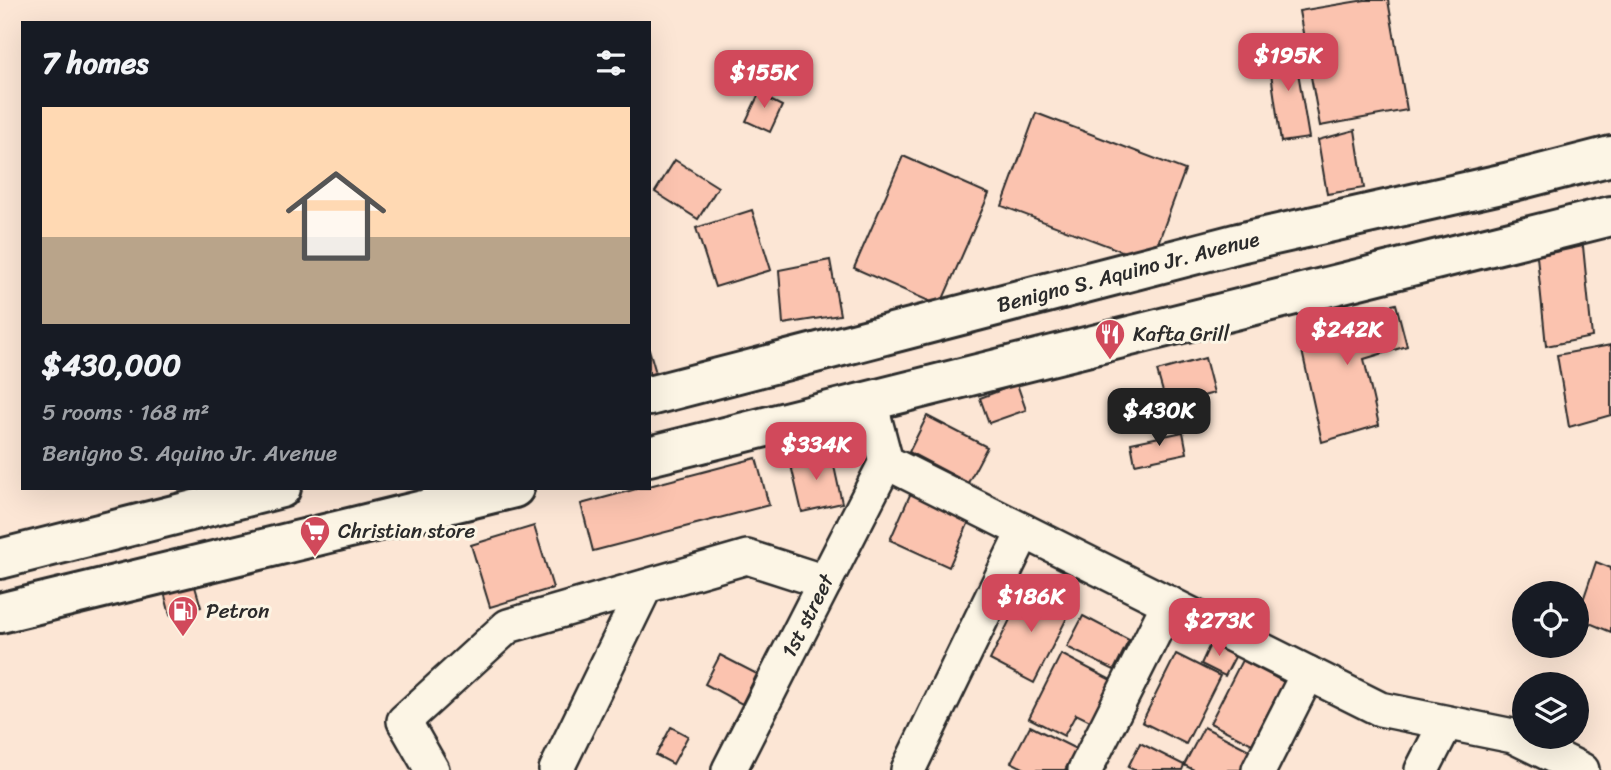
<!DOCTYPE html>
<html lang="en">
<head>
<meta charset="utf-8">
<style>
	body { margin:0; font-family:Sriracha,sans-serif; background:#242831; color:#f1f3f6; height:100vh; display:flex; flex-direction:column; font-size:26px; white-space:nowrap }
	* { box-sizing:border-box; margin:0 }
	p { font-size:23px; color:#9ea1a6 }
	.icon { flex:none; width:38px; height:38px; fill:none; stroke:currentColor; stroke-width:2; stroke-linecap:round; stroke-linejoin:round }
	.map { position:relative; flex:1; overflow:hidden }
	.side { position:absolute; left:21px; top:21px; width:630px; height:469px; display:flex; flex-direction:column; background:#171b24; border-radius:0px; box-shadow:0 7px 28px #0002 }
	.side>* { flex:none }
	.fabs { position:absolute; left:1512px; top:581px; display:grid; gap:14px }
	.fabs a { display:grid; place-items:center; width:77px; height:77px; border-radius:50%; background:#171b24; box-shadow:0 7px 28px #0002; font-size:35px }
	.price { position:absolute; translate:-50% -60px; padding:0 16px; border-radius:14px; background:#d1495b; color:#fff; font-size:23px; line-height:46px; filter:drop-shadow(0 2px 4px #0008) }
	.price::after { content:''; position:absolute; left:50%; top:42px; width:21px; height:16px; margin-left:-10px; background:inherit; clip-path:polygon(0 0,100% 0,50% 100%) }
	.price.on { background:#222; color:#fff }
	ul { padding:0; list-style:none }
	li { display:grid; align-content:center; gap:14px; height:371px; padding:0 21px }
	li span { display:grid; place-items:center; height:217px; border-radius:0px; color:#555 }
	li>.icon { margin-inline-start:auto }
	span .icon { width:126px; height:126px; fill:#fffc; stroke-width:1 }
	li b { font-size:30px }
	h2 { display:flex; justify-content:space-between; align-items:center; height:84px; padding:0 21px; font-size:30px }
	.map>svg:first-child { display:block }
	.building { fill:#fbc3af; stroke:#2b2b2b; stroke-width:2 }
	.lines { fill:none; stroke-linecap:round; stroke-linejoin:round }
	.minor-casing { stroke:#2b2b2b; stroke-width:38 }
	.primary-casing { stroke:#2b2b2b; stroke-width:44 }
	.minor { stroke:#fcf5e5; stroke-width:33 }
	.primary { stroke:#fcf5e5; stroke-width:38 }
	.labels { text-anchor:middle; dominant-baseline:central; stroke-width:6; stroke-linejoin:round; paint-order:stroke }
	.street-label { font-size:21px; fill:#2b2b2b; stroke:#fcf5e5 }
	.poi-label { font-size:21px; fill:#2b2b2b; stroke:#fcf5e5; text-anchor:start }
</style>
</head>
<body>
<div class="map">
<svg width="1611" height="770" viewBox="0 0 1611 770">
	<rect width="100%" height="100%" fill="#fce6d5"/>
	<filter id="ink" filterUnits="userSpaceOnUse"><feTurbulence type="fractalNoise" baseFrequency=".0143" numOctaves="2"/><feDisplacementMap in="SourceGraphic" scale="14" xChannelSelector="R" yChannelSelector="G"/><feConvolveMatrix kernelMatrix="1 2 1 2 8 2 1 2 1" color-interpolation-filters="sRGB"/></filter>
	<g filter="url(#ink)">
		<!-- building -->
		<g class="building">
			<path d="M1365,0h23l19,110 -87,16 -21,-115z"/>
			<path d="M1293,42l16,96 -28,4 -14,-96z"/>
			<path d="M763,85l12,6 -5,9 12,6 -12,26 -24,-11z"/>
			<path d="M1036,113l149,57 -34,92 -149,-56z"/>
			<path d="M1355,130l9,58 -37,6 -9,-54z"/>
			<path d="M903,156l86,38 -49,112 -86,-38z"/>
			<path d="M675,160l43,27 -20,32 -43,-27z"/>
			<path d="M752,210l19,60 -56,17 -19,-59z"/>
			<path d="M1583,246l9,91 -46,9 -9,-90z"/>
			<path d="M830,260l10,55 -57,9 -4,-54z"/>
			<path d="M1396,304l11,42 -43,13 15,66 -57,17 -25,-114z"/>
			<path d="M1611,345v70l-42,12 -12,-72z"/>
			<path d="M649,349l7,24 -7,2z"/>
			<path d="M1205,358l9,35 -47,13 -10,-35z"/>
			<path d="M1017,384l9,26 -37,13 -9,-25z"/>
			<path d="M927,416l60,31 -19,36 -59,-31z"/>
			<path d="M1183,432l4,21 -52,11 -4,-21z"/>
			<path d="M831,452l11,51 -40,9 -12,-51z"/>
			<path d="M756,458l13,47 -176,46 -12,-47 59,-16h9v-2z"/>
			<path d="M913,488l59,27 -23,52 -59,-27z"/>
			<path d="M534,526l19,62 -63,19 -19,-62z"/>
			<path d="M1596,562l15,6v64l-34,-14z"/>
			<path d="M194,583l7,24 -31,8 -6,-23z"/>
			<path d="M1027,585l45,23 -38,75 -44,-23z"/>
			<path d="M1083,616l46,24 -15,30 -47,-23z"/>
			<path d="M1212,640l25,13 -12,23 -24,-12z"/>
			<path d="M1061,654l52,27 -21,41 -16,-8 -12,22 -35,-18z"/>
			<path d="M1176,654l44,22 -34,68 -44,-22z"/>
			<path d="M720,655l37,19 -15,30 -37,-20z"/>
			<path d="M1242,660l42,22 -32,62 -42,-21z"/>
			<path d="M1030,726l46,23 -11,21h-38l-16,-8z"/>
			<path d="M671,727l17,9 -15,28 -17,-9z"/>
			<path d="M1204,727l47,24 -9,19h-48l-10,-5z"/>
			<path d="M1140,743l44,22 -2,5h-48l-6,-3z"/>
		</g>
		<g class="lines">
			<!-- minor casing -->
			<g class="minor-casing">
				<g id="minor">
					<path d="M870,402l16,60 494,247 133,27 69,34"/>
					<path d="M432,770l-28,-49 104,-95 239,-69 78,25"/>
					<path d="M556,770l89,-183"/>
					<path id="s1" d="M729,770l157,-308"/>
					<path d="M908,770l116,-239"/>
					<path d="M1085,770l84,-167"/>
					<path d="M1259,770l49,-97"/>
					<path d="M1422,770l24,-47"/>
				</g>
			</g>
			<!-- primary casing -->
			<g class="primary-casing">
				<g id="primary">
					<path id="s2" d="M649,396l590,-153 271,-61 101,-26"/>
					<path d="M649,456l962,-240"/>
					<path d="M0,559l281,-71"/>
					<path d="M0,613l514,-125"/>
				</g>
			</g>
			<!-- minor -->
			<use href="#minor" class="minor"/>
			<!-- primary -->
			<use href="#primary" class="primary"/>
		</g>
	</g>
	<!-- icons -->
	<defs>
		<g id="restaurant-pin" transform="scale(1.575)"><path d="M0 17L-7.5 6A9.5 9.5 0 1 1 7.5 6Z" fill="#d1495b" stroke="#fcf5e5"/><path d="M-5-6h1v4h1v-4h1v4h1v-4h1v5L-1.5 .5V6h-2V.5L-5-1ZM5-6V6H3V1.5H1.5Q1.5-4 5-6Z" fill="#fff"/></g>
		<g id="supermarket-pin" transform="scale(1.575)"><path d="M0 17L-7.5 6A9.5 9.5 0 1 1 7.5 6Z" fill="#d1495b" stroke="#fcf5e5"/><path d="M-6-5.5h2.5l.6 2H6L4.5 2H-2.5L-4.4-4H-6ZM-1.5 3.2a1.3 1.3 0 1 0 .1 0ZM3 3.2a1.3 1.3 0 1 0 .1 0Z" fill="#fff"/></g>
		<g id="fuel-pin" transform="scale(1.575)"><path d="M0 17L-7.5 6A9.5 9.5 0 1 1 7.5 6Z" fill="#d1495b" stroke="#fcf5e5"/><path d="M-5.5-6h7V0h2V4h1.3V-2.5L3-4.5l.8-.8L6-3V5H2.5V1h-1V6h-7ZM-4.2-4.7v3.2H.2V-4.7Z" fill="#fff"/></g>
	</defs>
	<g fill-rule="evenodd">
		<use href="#restaurant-pin" x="1110" y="334"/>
		<use href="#supermarket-pin" x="315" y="531"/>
		<use href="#fuel-pin" x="183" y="611"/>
	</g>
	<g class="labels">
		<!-- street labels -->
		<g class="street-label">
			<text stroke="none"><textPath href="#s2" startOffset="495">Benigno S. Aquino Jr. Avenue</textPath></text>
			<text stroke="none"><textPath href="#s1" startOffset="173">1st street</textPath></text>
		</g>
		<!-- poi labels -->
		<g class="poi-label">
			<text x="1133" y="334">Kafta Grill</text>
			<text x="338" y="531">Christian store</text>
			<text x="206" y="611">Petron</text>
		</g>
	</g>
</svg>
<div class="fabs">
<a><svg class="icon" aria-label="locate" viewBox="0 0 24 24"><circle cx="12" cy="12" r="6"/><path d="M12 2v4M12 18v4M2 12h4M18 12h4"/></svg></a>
<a><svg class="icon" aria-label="layers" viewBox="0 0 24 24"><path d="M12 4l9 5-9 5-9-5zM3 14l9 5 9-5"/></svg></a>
</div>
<b class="price" style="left:1288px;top:93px">$195K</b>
<b class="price" style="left:764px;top:110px">$155K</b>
<b class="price" style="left:1347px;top:367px">$242K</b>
<b class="price on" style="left:1159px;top:448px">$430K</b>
<b class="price" style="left:816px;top:482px">$334K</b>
<b class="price" style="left:1031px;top:634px">$186K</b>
<b class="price" style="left:1219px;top:658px">$273K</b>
<section class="side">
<h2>7 homes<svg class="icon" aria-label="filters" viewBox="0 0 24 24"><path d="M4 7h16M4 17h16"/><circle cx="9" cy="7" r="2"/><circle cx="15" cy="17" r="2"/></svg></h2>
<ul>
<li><span style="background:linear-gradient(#ffd9b3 60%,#b9a48a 0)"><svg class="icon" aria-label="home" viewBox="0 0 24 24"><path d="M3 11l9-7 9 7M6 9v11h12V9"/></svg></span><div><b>$430,000</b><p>5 rooms · 168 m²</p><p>Benigno S. Aquino Jr. Avenue</p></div></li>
</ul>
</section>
</div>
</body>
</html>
